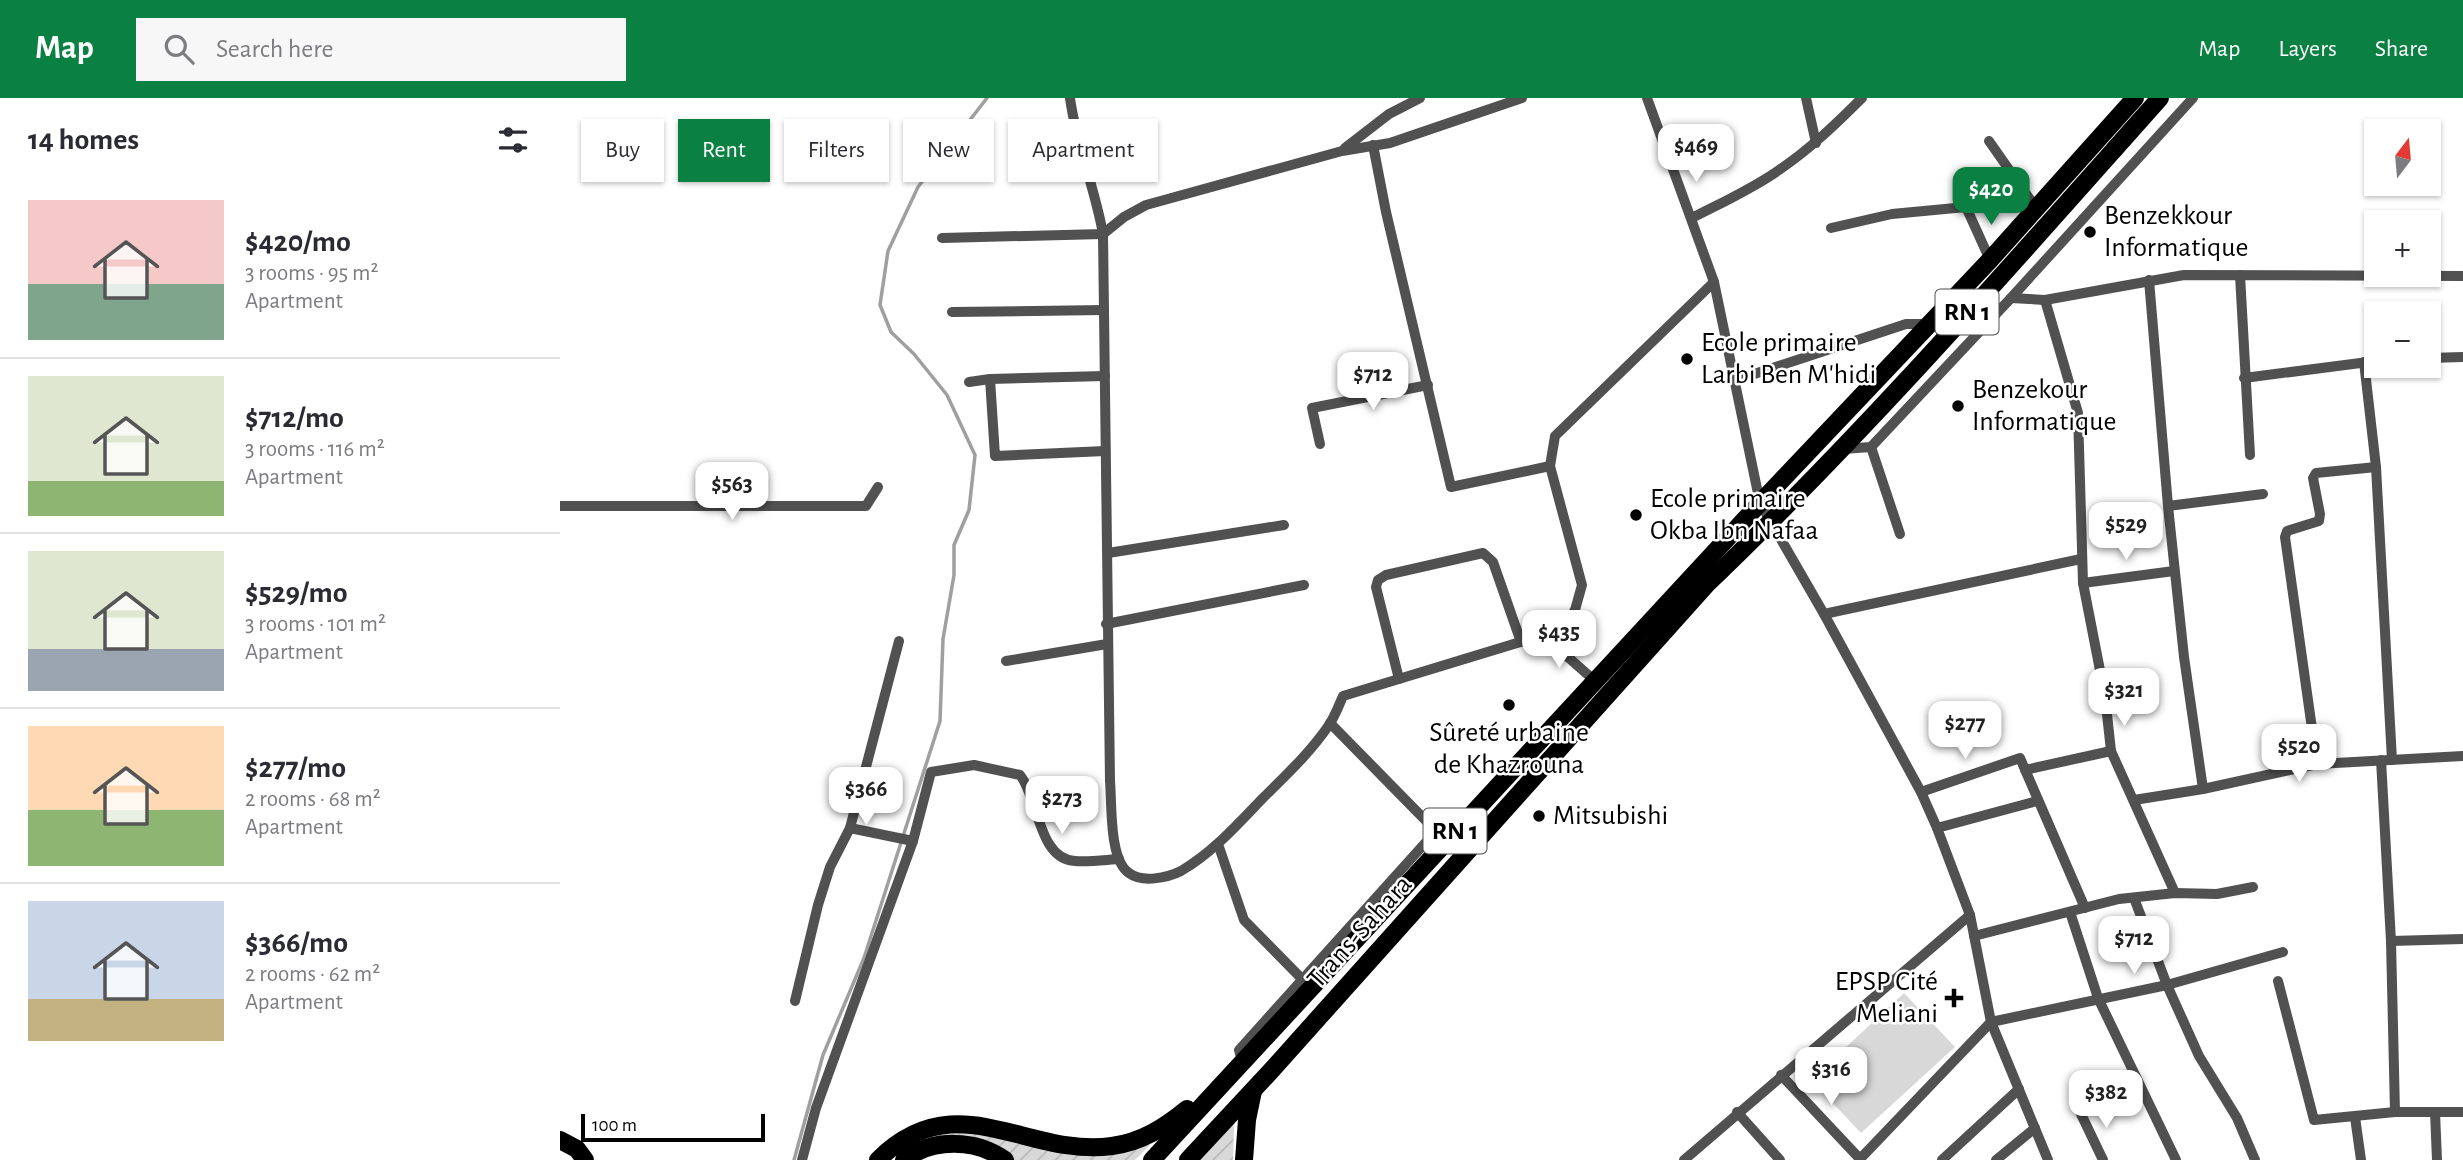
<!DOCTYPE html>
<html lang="en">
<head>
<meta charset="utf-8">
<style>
	body { margin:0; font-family:"Alegreya Sans",sans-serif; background:#f7f7f7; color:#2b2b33; height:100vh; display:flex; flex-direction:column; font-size:26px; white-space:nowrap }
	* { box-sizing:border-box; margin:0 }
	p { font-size:23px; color:#7c7c81 }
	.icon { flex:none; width:38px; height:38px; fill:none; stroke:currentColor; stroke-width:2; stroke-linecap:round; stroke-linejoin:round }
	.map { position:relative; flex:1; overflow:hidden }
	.sheet { display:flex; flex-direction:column; background:#fff; width:560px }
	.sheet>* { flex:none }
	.banner { position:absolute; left:21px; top:21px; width:665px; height:63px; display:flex; gap:14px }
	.needle { width:46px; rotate:16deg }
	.controls { position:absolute; left:1804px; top:21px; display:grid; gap:14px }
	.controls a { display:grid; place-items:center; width:77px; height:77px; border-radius:0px; background:#fff; box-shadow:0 2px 5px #0004; font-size:35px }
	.scale { position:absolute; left:21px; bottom:18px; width:184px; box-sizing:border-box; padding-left:7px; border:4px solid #000; border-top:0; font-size:19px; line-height:24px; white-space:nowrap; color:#000; -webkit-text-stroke:5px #fff; paint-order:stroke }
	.price { position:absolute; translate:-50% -60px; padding:0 16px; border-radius:14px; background:#fff; color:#222; font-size:23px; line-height:46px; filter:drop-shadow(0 2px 4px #0008) }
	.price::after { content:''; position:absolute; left:50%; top:42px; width:21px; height:16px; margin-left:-10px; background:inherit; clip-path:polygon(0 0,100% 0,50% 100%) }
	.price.selected { background:#0b8043; color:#fff }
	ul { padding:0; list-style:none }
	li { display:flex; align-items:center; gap:21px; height:175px; padding:0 28px }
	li+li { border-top:2px solid #e1e1e2 }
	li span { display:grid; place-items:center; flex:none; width:196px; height:140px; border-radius:0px; color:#555 }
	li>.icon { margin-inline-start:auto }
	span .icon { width:84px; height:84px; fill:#fffc; stroke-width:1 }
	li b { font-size:30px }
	h2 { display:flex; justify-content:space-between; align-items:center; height:84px; padding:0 28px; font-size:30px }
	.chip { padding:0 24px; border-radius:0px; background:#fff; box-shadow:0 2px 5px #0004; font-size:24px; line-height:63px }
	.chip.selected { background:#0b8043; color:#fff }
	header { display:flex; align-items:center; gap:42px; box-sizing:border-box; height:98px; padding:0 35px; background:#0b8043; color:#fff }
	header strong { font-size:33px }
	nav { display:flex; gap:38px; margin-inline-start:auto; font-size:24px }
	.search { width:490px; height:63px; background:#f7f7f7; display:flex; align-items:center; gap:18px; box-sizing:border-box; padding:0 24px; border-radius:0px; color:#7c7c81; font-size:26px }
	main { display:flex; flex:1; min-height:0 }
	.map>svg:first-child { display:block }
	.grass { fill:#d8d8d8 }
	.garden { fill:url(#garden-furrows) }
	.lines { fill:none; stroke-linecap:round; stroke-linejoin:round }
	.stream { stroke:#9f9f9f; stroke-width:3.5 }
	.minor { stroke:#515151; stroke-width:10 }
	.trunk { stroke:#000; stroke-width:18 }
	.poi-dot { fill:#000; stroke:#fff; stroke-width:2.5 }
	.labels { text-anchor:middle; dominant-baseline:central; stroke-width:5; stroke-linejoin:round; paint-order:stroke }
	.shield { fill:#fff; stroke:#4c4c4c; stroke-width:2 }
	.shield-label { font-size:26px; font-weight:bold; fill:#000 }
	.poi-label { font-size:28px; fill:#000; stroke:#fff; text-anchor:start }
	.street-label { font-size:28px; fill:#000; stroke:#fff }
</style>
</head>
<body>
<header>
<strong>Map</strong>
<div class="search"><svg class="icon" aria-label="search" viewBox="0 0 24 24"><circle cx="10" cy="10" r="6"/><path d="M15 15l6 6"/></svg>Search here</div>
<nav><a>Map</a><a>Layers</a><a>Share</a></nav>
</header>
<main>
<section class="sheet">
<h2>14 homes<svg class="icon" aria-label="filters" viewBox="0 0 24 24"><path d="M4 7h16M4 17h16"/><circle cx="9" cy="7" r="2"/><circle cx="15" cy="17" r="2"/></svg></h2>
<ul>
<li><span style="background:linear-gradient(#f6c9c9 60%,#7fa58c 0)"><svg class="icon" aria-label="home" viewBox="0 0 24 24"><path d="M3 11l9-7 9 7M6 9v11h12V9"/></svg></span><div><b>$420/mo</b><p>3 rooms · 95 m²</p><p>Apartment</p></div></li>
<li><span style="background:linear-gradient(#dfe7d0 75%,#8fb573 0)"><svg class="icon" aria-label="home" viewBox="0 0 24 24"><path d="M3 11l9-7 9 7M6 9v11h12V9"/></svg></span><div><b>$712/mo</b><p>3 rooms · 116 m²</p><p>Apartment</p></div></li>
<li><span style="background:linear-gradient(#dfe7d0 70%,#9aa5b1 0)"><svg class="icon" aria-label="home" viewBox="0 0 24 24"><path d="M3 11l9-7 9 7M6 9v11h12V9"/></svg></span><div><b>$529/mo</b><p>3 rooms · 101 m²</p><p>Apartment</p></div></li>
<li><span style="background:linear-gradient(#ffd9b3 60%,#8fb573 0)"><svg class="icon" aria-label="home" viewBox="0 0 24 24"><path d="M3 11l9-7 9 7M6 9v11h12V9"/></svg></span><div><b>$277/mo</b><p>2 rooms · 68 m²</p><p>Apartment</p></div></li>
<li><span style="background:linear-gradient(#c9d6e8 70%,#c2b280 0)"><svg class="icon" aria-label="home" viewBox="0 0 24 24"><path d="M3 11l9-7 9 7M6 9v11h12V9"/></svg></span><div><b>$366/mo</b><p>2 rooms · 62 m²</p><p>Apartment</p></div></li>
</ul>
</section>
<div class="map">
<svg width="1903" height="1062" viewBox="0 0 1903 1062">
	<defs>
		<pattern id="garden-furrows" width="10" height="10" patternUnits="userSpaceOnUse" patternTransform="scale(1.75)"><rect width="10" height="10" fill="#d8d8d8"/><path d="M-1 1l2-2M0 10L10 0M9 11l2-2" fill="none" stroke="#b8b8b8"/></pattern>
	</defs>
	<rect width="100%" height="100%" fill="#fff"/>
	<!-- grass -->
	<path class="grass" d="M1344,895l51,54 -94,86 -50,-53z"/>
	<!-- garden -->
	<g class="garden">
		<path d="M677,1016l-3,12 -1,34h-37z"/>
		<path d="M405,1034l167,18 19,-6 -16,16h-122l-17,-13 -94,1 27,-12z"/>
	</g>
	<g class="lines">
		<!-- stream -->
		<path class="stream" d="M234,1062l29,-105 41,-97 76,-237 3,-82 11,-64v-30l15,-35 6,-55 -28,-60 -33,-41 -23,-22 -11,-27 8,-54 30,-64 69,-89"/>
		<!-- minor -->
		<g class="minor">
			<path d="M510,0c6,46 25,90 33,136l7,547c2,23 -1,79 19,92 13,10 38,5 52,-2 31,-18 55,-45 80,-71 24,-24 49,-47 68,-75 6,-9 10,-20 14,-29l200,-61 14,-5 10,-8 8,-12 7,-25 -32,-119 5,-30 159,-154"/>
			<path d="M1087,0l67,184 46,221 64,111 97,178 16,36 33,87 21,107 57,138"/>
			<path d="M1246,0l10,45"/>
			<path d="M1429,43l47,67"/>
			<path d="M813,47l13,67 65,275 99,-21"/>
			<path d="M785,50l44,-34 31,-16"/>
			<path d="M1132,120c29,-15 60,-29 87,-48 31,-21 57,-46 83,-72"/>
			<path d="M1271,130l61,-14 74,-7 24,53"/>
			<path d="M382,140l161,-4 21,-17 22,-12 196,-54 48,-8 132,-45"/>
			<path d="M1680,177l10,180"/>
			<path d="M1589,182l19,226 95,-12"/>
			<path d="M1451,200l34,2 139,-25 279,1"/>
			<path d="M1485,202l33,113 5,170 22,113 6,55 64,142"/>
			<path d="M392,214l152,-2"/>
			<path d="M1869,260l34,-1"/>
			<path d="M1804,264l12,105 16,293"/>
			<path d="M1684,280l132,-17"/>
			<path d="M430,281l5,77 110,-5"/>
			<path d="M1173,283l173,-57h24"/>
			<path d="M409,284l21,-3 115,-3"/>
			<path d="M760,346l-8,-36 116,-23"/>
			<path d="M1311,349l29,87"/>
			<path d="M1283,351l28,-2 140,-149 182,-200"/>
			<path d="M0,408h306l12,-19"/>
			<path d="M1608,408l16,151 19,132"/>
			<path d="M548,455l176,-28"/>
			<path d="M1523,485l91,-12"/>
			<path d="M1264,516l257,-55"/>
			<path d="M546,526l198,-39"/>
			<path d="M983,537l52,46"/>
			<path d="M446,563l101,-17"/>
			<path d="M839,581l-23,-92 2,-7 8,-5 97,-22 10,9 28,80"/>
			<path d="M1821,662l10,181 4,171"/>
			<path d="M1757,666l-32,-227 2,-6 32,-10 1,-7 -7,-36 3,-5 60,-6"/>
			<path d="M1465,672l86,-19"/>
			<path d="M1361,694l99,-34 65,150"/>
			<path d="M1574,702l69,-11 114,-25 146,-8"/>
			<path d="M290,730l63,13"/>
			<path d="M1377,730l100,-27"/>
			<path d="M658,746l26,76 59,60"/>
			<path d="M1574,800l33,87 32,71 38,62 18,42"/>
			<path d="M1510,814l28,86 78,162"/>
			<path d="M1414,838l145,-37 56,-6 42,1 36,-7"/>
			<path d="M1831,843l72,-2"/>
			<path d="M1718,883l36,139 81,-8h68"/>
			<path d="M235,903l23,-96 12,-38 20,-39 49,-187"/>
			<path d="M682,963l-3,-11 197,-219 -106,-108"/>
			<path d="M1221,977l79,84"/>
			<path d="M1177,1014l43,48"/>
			<path d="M1875,1014l2,48"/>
			<path d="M1521,1016l22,46"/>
			<path d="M1795,1019l6,43"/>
			<path d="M242,1062l14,-52 97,-267 18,-69 43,-7 46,10c19,24 18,84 55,86 14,1 29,-1 44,-2"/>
			<path d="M1124,1062l286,-245"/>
			<path d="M1299,1062l132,-138 176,-37 116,-33"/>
			<path d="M1382,1062l77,-71"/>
			<path d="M1436,1062l39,-32"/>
		</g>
		<!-- trunk -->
		<g class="trunk">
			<path d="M0,1042l17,9 8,11"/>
			<path d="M318,1062c78,-78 149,-2 234,-14 30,-4 53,-19 75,-37"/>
			<path d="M344,1062c29,-22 72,-21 101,0"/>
			<path d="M592,1062l608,-657 230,-243 145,-162"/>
			<path d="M628,1062l81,-87 438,-489c160,-153 306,-321 453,-486"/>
			<path d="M684,1062l3,-40 6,-29"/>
		</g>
	</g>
	<!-- markers -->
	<g class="poi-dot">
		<circle cx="1530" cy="134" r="7"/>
		<circle cx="1127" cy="261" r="7"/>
		<circle cx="1398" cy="308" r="7"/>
		<circle cx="1076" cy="417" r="7"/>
		<circle cx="949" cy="607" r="7"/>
		<circle cx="979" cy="718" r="7"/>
		<path d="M1390.5 889.5h7v7h7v7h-7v7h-7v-7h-7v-7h7z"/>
	</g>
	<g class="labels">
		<!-- shield labels -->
		<g class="shield">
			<rect x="1375.5" y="191.5" width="63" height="45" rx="5"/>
			<rect x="863.5" y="710.5" width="63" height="45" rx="5"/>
		</g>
		<g class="shield-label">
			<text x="1407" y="214">RN 1</text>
			<text x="895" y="733">RN 1</text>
		</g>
		<!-- poi labels -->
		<g class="poi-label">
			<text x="1544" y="118">Benzekkour<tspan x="1544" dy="32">Informatique</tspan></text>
			<text x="1141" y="245">Ecole primaire<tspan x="1141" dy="32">Larbi Ben M'hidi</tspan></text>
			<text x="1412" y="292">Benzekour<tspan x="1412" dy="32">Informatique</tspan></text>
			<text x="1090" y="401">Ecole primaire<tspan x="1090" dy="32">Okba Ibn Nafaa</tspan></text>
			<text x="949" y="635" text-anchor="middle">Sûreté urbaine<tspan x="949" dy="32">de Khazrouna</tspan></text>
			<text x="993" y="718">Mitsubishi</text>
			<text x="1378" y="884" text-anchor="end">EPSP Cité<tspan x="1378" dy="32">Meliani</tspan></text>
		</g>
		<!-- street labels -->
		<g class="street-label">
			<text transform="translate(800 834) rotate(-48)">Trans-Sahara</text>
		</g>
	</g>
</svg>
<div class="controls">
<a><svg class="needle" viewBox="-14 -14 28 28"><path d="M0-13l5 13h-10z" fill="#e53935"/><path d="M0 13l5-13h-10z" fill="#7c7c81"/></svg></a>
<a>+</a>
<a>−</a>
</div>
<div class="scale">100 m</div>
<b class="price" style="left:1136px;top:86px">$469</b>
<b class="price selected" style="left:1431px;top:129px">$420</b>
<b class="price" style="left:813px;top:314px">$712</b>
<b class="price" style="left:172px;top:424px">$563</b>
<b class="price" style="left:1566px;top:464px">$529</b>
<b class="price" style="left:999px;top:572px">$435</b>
<b class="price" style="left:1564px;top:630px">$321</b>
<b class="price" style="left:1405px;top:663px">$277</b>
<b class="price" style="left:1739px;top:686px">$520</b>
<b class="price" style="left:306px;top:729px">$366</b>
<b class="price" style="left:502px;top:738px">$273</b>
<b class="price" style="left:1574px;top:878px">$712</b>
<b class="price" style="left:1271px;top:1009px">$316</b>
<b class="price" style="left:1546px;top:1032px">$382</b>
<div class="banner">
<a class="chip">Buy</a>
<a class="chip selected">Rent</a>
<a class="chip">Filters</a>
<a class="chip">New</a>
<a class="chip">Apartment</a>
</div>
</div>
</main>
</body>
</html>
